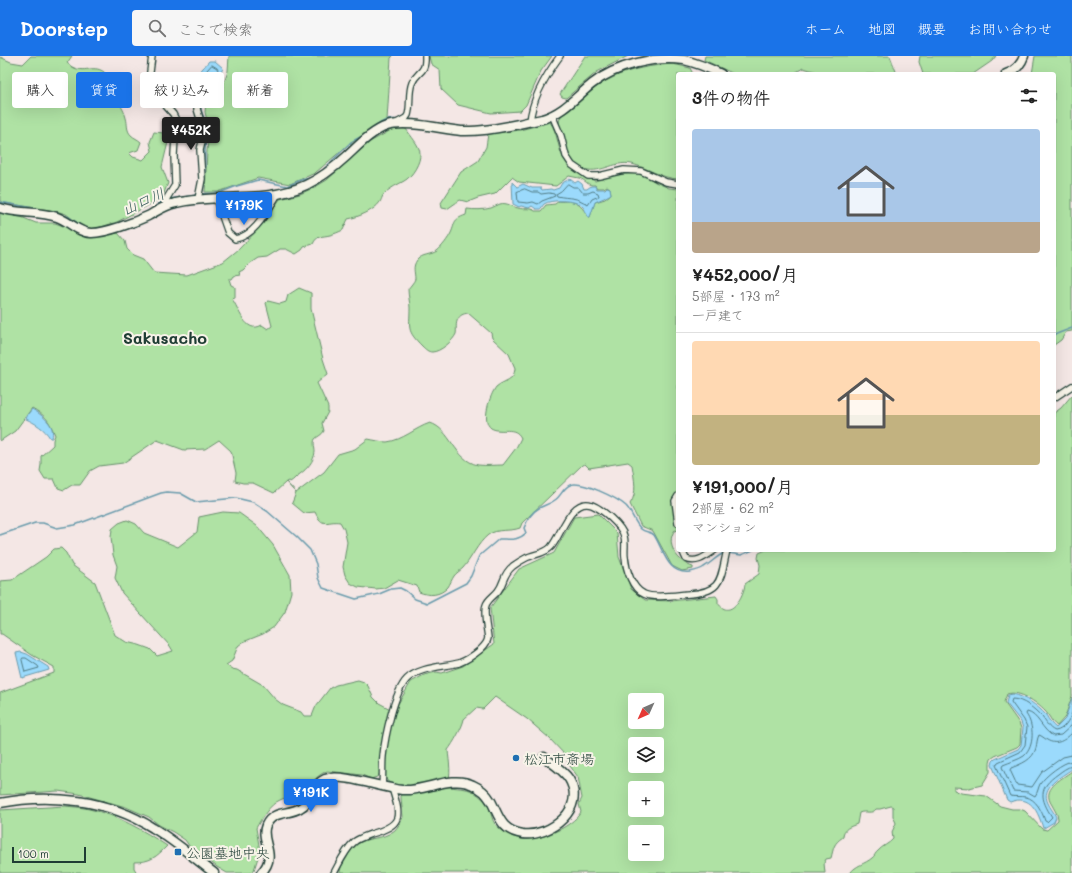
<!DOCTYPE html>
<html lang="ja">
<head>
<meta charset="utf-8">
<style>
	body { margin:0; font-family:Mali,"Klee One",sans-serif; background:#f6f6f6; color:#222; height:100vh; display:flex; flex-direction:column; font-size:15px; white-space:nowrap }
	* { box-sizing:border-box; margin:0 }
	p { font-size:13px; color:#767676 }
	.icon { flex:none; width:22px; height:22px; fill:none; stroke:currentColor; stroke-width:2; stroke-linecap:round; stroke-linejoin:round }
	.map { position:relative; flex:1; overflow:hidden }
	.panel { position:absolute; left:676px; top:16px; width:380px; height:480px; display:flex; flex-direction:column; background:#fff; border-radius:4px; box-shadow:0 4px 16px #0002 }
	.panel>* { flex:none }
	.top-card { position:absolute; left:12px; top:16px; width:380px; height:36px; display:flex; gap:8px }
	.needle { width:26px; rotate:225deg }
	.tools { position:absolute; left:628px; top:637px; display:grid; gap:8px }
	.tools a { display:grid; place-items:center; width:36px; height:36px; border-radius:4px; background:#fff; box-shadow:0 4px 16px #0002; font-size:20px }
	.scale { position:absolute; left:12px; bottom:10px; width:74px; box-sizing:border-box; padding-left:4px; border:2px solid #1f3d34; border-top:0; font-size:11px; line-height:14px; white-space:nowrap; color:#1f3d34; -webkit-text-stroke:3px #f7f3e8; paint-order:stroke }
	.price { position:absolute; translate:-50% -34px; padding:0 9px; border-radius:4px; background:#1a73e8; color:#fff; font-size:13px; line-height:26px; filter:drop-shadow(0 1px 2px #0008) }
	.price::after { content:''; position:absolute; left:50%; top:24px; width:12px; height:9px; margin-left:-6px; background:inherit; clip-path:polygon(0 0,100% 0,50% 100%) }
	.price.active { background:#222; color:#fff }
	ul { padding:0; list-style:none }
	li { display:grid; align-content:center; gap:8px; height:212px; padding:0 16px }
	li+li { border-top:1px solid #e0e0e0 }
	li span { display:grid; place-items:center; height:124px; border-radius:4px; color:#555 }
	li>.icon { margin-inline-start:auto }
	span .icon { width:72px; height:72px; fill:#fffc; stroke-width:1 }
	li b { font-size:17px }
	h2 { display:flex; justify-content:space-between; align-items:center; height:48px; padding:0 16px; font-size:17px }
	.tag { padding:0 14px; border-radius:4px; background:#fff; box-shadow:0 4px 16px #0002; font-size:14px; line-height:36px }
	.tag.active { background:#1a73e8; color:#fff }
	header { display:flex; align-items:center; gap:24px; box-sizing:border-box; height:56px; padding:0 20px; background:#1a73e8; color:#fff }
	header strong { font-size:19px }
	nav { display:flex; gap:22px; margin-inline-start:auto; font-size:14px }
	.search { width:280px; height:36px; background:#f6f6f6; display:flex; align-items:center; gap:10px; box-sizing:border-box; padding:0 14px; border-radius:4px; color:#767676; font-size:15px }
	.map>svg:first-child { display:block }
	.green { fill:#afe2a4; stroke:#67906c; fill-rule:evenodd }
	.water { fill:#9bdafc; stroke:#699bac }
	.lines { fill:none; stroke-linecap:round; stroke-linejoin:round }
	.shore { stroke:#517c84; stroke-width:1 }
	.stream { stroke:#699bac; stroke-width:1.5 }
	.street-casing { stroke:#1f3d34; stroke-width:8 }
	.secondary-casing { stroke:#1f3d34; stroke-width:11 }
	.street { stroke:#f7f3e8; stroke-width:5.5 }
	.secondary { stroke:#f7f3e8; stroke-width:8 }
	.poi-dot { fill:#1f6fb2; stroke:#f7f3e8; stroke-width:1.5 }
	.labels { text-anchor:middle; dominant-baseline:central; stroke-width:4; stroke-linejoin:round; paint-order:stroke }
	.poi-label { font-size:14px; fill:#1f3d34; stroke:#f7f3e8; text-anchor:start }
	.water-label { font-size:15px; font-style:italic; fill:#385c5c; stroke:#f7f3e8 }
	.quarter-label { font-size:16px; font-weight:bold; fill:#1f3d34; stroke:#f7f3e8 }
</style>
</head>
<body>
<header>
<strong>Doorstep</strong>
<div class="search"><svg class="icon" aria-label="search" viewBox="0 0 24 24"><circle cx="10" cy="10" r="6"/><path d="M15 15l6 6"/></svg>ここで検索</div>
<nav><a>ホーム</a><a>地図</a><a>概要</a><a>お問い合わせ</a></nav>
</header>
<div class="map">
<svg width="1072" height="817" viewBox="0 0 1072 817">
	<rect width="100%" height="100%" fill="#f4e7e5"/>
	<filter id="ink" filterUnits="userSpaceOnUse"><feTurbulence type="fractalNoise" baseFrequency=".025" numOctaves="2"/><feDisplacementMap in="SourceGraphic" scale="8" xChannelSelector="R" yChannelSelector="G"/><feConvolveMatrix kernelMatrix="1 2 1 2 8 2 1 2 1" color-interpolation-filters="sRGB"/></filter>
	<g filter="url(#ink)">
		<!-- green -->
		<g class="green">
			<path d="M31,0h41l-5,7c15,14 25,0 37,9 8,7 5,17 10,25 0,1 3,4 4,5 3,3 7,11 8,16 2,6 0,12 5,17 3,3 7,4 10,7l-3,8 -9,3 4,4 10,3 9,-9 -2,-9 4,-10 10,1 5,5 -7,29 6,16 -6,15 -45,24 -23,7 -12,-3 -16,-12 -10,-3 -51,-8 -5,-2v-144l11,5 12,2z"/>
			<path d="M229,0h164l-2,2 -4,62 -39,25 -33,28 -25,11 -32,-6 -40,14h-13l2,-41 2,-21 -4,-18 1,-11 6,-9h9l7,-21z"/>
			<path d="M429,0h123l-11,15 -15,34 -6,6 -29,2 -33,-8 -17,-16 -1,-19 -9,-6z"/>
			<path d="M585,0h43l-31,16 -31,26 -4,-1 -2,-3z"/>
			<path d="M705,0h185l7,18h-72l-22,-6 -10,6h-59l-30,-14z"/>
			<path d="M920,0h76l-4,5 -19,13h-50l-4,-12z"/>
			<path d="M1035,0h37v275l-6,1 -5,8 -7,5v-271h-22z"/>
			<path d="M673,8l17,4 3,6h-15v105c-17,-1 -30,-11 -46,-15 -19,-4 -33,12 -50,4 -13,-6 -13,-15 -17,-27 -2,-7 -8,-15 -5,-23 2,-6 10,-9 15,-13 12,-10 23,-21 37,-27 17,-9 42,-13 61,-14z"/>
			<path d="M550,66c8,11 7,25 14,37 6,11 20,16 31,22l20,-6 28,-2 12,9 14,6 9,1v342l-3,-1c-11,14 4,33 18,37v2l-11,2 -10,-5 -19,-35 -12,-5 -11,-22c8,-11 4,-26 2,-39l-4,-3 -39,6 -4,-4 -3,1 -60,58 -2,5c-10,4 -23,0 -32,7 -11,9 -16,23 -25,33 -3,3 -7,5 -9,8 -2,3 -4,8 -6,11 -8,9 -19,9 -29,5l-2,-6 -19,-6 -14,8 -8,1 -18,-2 -8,-4 -5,-8 -2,-8 4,-25 -3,-13 -4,-7c-14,-2 -17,7 -25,-10l-11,1 -12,-10 4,-10 -10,-11 -12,11 -21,-10h-10l-8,-2 1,-8 -5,-22 -12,-11 -14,9 -21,1 -27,-10 -34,23 -24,3 -9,5 -10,14h-8l-8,5 -6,-2 -4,-9h-9l-5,-8 1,-6v-9l12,-11v-5l2,-5c-6,-15 -9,-19 -23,-27l-17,23 -15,10v-228l21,4 15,6h19l16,6 12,7 12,1 23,-4 7,8 2,8 6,6 10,4 11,14 33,2 36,-13 16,-13 22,-23 19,-27 20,-5 15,-7 12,-7 41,-37 18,-10 8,-5 12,1c4,6 14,17 14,24 1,9 -8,24 -16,28 -7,4 -12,6 -18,11 -4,3 -4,7 -6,10 -6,9 -22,15 -32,17l-5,11c-4,2 -9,4 -13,5 -8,2 -13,0 -17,9l-9,3 -2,3 -6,4 -10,-5h-6l-13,8 -9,1 -9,6 -6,6 -4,2 1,3 -6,1 -2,3h-3l2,6 4,2v11l-3,1c7,9 13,36 30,26l6,4 4,-3 -6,-23 2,-2 12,3 6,-2 2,-7 11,-7 12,5v16l12,50 5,15 -11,9 11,24v5l-6,11 2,8c-2,4 -6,5 -9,8 -2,4 0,9 0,13 -1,9 -8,17 -15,22 -4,2 -6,6 -10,8l-2,-1 -2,1 10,11 28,-21 14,-18 17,-5 13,-10c6,1 13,3 19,3 16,-2 28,-14 43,-19 21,6 24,37 48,42 8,1 17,0 25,0l13,-17 5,-10c-6,-13 -20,-4 -30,-10 -10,-7 -1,-33 5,-41 4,-4 12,-6 16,-10 2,-2 3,-7 3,-9l-6,-14 -17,-16 -1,-5 -23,-20c-5,1 -8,2 -10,6 -3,5 -1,10 -2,15 -3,7 -16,18 -24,18 -4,0 -7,-3 -10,-6 -16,-16 -12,-17 -12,-38 0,-6 -2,-12 -2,-19 2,-3 6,-7 7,-10 0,-7 -3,-12 2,-19 5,-6 14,-5 20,-9 5,-4 11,-12 14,-18 5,-11 1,-13 15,-18l1,-6c7,1 17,1 24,-1 3,-1 6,-3 9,-4 7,-2 12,3 18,4 6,2 12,-1 17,3h6l5,-6 9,-1 4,-3c3,1 6,0 9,0 11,1 15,7 20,16h2l5,-15 10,-3 6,-5 -1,-6 -3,-2 -3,2h-7l-2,-3c-8,1 -9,-5 -16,-7 -3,-1 -7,-1 -10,-2l-13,10 -37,-4 -7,-5 -17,17 -17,4 -10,4 -8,-2 -13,9 -5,-1 -1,-5 20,-31 17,-11 8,-14 2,-13 32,-4z"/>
			<path d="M1072,339v301l-7,21 -8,9c-6,-4 -7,-10 -12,-15 -9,-9 -25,-21 -38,-17l-3,8 15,21 2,5 -1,16 -3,3 -22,9 -4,3 -1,4v9l-8,13 -13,3 -15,-1v3l7,3 25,3 14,10 12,3h8l5,2 17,18 5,1 11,-10c0,-6 -3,-9 -6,-15 -11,-16 8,-25 20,-34v102h-222c6,-8 15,-9 22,-15 3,-2 3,-5 6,-7 4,-5 11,-7 15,-12l-1,-7 4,-9 -3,-7v-9l-2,-1 -11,3h-4c-4,6 -11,1 -17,4l-2,11c-7,3 -14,4 -14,13 -10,7 -9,10 -12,21l-5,1 -2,4 1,10h-485c0,-6 3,-9 6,-14 15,-29 30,-14 49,-29 3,-3 6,-9 8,-13l-2,-19v-12c-10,-1 -15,-3 -17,-13l-3,-1 -4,5 -6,2 -9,-4 -35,-4c-12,5 -17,15 -26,23 -8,6 -14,2 -21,6 -10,4 -19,19 -24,28l4,23 -6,19 -3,3h-24l-10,-6 -22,-18 -5,-2 -5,-7 -12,-8 -14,-7 -10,-8 -23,-10 -47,-13 -21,-3 -58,4v-102l54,-20v-6l-22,-12 -30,-21h-2v-53l12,-1 34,-23 8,-8 7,-1 5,5 6,12 23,17 20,53 11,7 13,3 11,4 7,7 16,-5 -3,-5 -48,-53 -7,-15 2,-12 -4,-11 -2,-18 1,-8 7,-6 8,-3 9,4 8,9 34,14 19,-15 2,-15 24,-5 16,1 18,13 16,19 17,30 1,17 -6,20 -11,15 -11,7 -20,8 -5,4 -6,15 -6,4 6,4 5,1 26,15 12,14 8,6 18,7 3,4h8l4,-10 14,-18 6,-3 22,-5 6,2 4,4 5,11 6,6 17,9 2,-8 13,-22 13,-7 12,-3 6,1 21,-7 31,-22 -4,-36 29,-39 35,-16 20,-36 24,-3 19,19 2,24 12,32 14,11 26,1 45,-5 2,3v4c12,18 26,-7 27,-19l14,-10 1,-9 -2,-7 1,-5 7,-3h288v-137l7,-5zM495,641l32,22 22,19 16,17 5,11 8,11 4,21 -3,6 2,8c-9,15 -41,29 -59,27 -9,-1 -21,-8 -27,-15 -3,-4 -4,-11 -6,-17 -3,-6 -9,-11 -15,-15 -8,-5 -18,-3 -27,-6 5,-12 2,-23 1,-36 5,-6 15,-24 16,-31l12,-11 7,1zM635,644h22v22h-22zM635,688h22v22h-22zM635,732h22v22h-22zM635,776h22v22h-22z"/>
			<path d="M65,750c8,1 16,1 24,3 28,6 54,21 78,37 -11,11 -16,16 -33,16v6l3,5h-137v-63z"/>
		</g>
		<!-- water -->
		<g class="water">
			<path d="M209,5h6l8,7 -3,7 -10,12 -8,-3 -5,-9z"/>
			<path d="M570,123l5,4 3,-2 4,3 2,5h3l4,-3h4l2,3h8l2,-2 3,1 1,6 -7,4 -9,4 -5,15h-2c-2,-4 -3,-9 -7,-12 -6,-5 -30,-6 -37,-1 -1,1 -3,5 -4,5h-4l-4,-3 -3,2 -8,-2 -2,1 -6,-3 -1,-22 5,5 6,-3 9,4h9l1,2 9,-1 2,1 6,-2 3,-5z"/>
			<path d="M32,353c10,6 24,16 20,29h-2c-5,-9 -15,-15 -24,-19l2,-5z"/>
			<path d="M21,596l6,2 21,13 1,3 -27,8 -6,-25z"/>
			<path d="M1013,638c12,3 24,11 33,21 3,5 5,9 10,13l9,-9 7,-21v71c-11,8 -32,18 -24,34 2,5 6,9 8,14l-2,5 -10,6h-1c-5,-16 -12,-34 -33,-26l-3,-2 -15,-35 1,-4 2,-2 23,-10 3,-4 2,-17 -2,-6 -15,-19 2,-8z"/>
		</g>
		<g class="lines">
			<!-- shore -->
			<g class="shore">
				<path d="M212,9l5,3 1,2 -8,11 -2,1 -4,-2 -1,-5z"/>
				<path d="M568,128l5,3h5l5,6h5l5,-2 5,2 1,3 -7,3 -4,6c-12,-9 -18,-6 -31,-9l-1,-2 5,-3z"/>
				<path d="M525,133l7,3h6l3,2 8,-1 5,1 1,2 -13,5 -4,3 -5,-2 -5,1 -10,-1 -1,-10z"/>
				<path d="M23,602h3l12,8 1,2 -14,4 -3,-12z"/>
				<path d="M1072,657c-3,7 -8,17 -17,18 -7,-3 -8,-8 -13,-14 -7,-8 -19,-18 -30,-18l-1,3 13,18 3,7 -2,18 -5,7 -22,10 -2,3 14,31c5,1 10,0 16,1 10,2 16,14 19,24l2,1 5,-5c-12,-19 -14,-29 6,-43 4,-3 9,-7 14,-8"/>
				<path d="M1072,669l-11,10 -8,1c-11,-6 -15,-22 -26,-24l-1,2c8,11 9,32 -2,42 -6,4 -14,6 -21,9l-1,2 11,24 15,1 7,4c3,-4 3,-8 5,-12 5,-8 23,-22 32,-23"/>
				<path d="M1072,677c-7,7 -15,13 -25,7 -3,-2 -5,-4 -8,-5 -2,4 -2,8 -3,13 -3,12 -15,16 -25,20l-1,2 7,15 15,2 10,-15 21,-15 9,-2"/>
			</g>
			<!-- stream -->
			<g class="stream">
				<path d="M373,72c7,-5 15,-11 24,-8"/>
				<path d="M322,115l29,-29 15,-8"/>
				<path d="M202,137c5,-13 2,-28 3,-41 0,-8 2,-16 1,-25 0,-6 -4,-12 -5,-18 -1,-6 2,-12 4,-18"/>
				<path d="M200,138l19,-1 18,-7 21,-6 29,6 14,-6 9,-2"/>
				<path d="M169,143l28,-4"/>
				<path d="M0,146l38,7"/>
				<path d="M154,152l6,-6 5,-2"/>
				<path d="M51,155l18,6 14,10"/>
				<path d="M112,169l9,-3"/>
				<path d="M1054,279l18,-7"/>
				<path d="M0,479l35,-12h8l14,5 18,-3 86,-32 6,-1 13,1 16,9 40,-4 17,4 14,9 30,26 13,13 6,14 2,14 5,10 33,11 23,-5 12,-5 9,-1 6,3 9,8 12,4 39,-20 5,-7 8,-20 20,-17c11,0 19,2 27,-6l-2,-5c3,-8 8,-16 15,-20 5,-3 11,-4 16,-8 6,-4 8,-12 15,-15 11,-5 47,13 56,21 6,6 8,16 15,23 4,4 10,2 13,6 10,15 13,40 36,37 5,-1 10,-2 14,-5 7,-4 13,-11 20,-14"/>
				<path d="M728,497l13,2 12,-5"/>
			</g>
			<!-- street casing -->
			<g class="street-casing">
				<g id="street">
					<path d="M152,0l-3,24 1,8 23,26 3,6 -2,35 1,30 -8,13 -2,8"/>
					<path d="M192,22l6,10 4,3 -3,5 -2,13 5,16v17l-2,8 2,29 -4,20"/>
					<path d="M552,59l9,21 5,20 6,9 16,11h11l25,-6 17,1 25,11 12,2"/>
					<path d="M530,66c2,-24 16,-47 30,-66"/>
					<path d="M395,68l11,-6 2,-3c3,-10 0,-22 4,-32 6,-13 14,-9 13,-27"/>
					<path d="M216,143l12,34 7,6c20,-3 32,-28 43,-45"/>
					<path d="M1054,342l18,-12"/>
					<path d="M678,440l-3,5 3,22"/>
					<path d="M682,494l4,9c11,5 20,-3 29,-9"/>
					<path d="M382,731c1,-10 0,-21 1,-31 2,-19 11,-64 24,-77 12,-12 37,-12 52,-16 8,-3 15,-8 21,-13 4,-4 7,-6 8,-12 -1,-9 -5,-26 -2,-33 2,-6 8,-9 12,-14 7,-9 4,-16 15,-25 4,-3 9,-6 13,-8 8,-4 19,-4 25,-11 10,-11 20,-50 41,-42 10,4 30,21 32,31 2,7 0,14 1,21 1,12 7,32 19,37 10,5 33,1 45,0 34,-2 31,-15 38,-44"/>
					<path d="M334,817c6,-11 11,-23 20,-31 5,-4 12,-6 17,-8 32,-9 30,-17 21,-46"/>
				</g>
			</g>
			<!-- secondary casing -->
			<g class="secondary-casing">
				<g id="secondary">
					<path d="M1006,18c9,-3 15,-9 18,-18"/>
					<path d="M0,152c18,6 39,3 57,9 12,4 23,17 35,16 14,0 43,-11 56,-17 9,-5 17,-11 28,-13 43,-10 89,1 130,-18 15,-7 29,-18 41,-29 12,-11 25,-25 40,-30 19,-6 54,3 74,5 19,1 39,-3 58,-7 7,-2 15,-3 23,-5 21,-6 34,-22 50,-35 24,-19 62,-28 92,-24 13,3 25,8 37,14"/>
					<path d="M0,747c51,-10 109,-3 153,25 22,13 41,30 61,45"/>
					<path d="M261,817c18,-18 -2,-32 5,-48 7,-15 23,-10 34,-17 13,-7 11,-23 25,-29 17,-6 57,9 77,11 23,2 49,-16 71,-5 7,3 14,9 18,16 8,15 10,30 32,33 27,3 64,-25 46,-55 -6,-9 -16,-15 -25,-22"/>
				</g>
			</g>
			<!-- street -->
			<use href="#street" class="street"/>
			<!-- secondary -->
			<use href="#secondary" class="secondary"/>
		</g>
	</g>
	<!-- markers -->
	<g class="poi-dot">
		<circle cx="516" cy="702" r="4"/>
		<rect x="174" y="792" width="8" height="8" rx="2"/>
	</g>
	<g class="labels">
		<!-- poi labels -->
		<g class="poi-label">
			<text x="524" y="702">松江市斎場</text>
			<text x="186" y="796">公園墓地中央</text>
		</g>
		<!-- water labels -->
		<g class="water-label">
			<text transform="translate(143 145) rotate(-24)">山口川</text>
		</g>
		<!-- quarter labels -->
		<g class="quarter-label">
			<text x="165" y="281">Sakusacho</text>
		</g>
	</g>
</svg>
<div class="tools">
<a><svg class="needle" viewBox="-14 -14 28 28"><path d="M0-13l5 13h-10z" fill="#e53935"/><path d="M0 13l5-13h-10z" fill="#767676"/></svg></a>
<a><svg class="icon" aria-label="layers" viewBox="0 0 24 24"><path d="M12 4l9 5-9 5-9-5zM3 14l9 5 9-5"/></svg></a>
<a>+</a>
<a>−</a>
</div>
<div class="scale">100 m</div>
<b class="price active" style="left:191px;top:95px">¥452K</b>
<b class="price" style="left:244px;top:170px">¥179K</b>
<b class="price" style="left:311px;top:757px">¥191K</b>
<div class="top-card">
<a class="tag">購入</a>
<a class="tag active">賃貸</a>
<a class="tag">絞り込み</a>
<a class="tag">新着</a>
</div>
<section class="panel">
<h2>3件の物件<svg class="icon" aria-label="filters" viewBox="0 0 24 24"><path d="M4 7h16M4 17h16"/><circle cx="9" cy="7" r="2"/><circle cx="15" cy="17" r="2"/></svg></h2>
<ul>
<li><span style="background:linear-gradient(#a9c7e8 75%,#b9a48a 0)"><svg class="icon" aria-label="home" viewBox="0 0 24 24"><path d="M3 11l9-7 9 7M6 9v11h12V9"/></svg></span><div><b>¥452,000/月</b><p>5部屋 · 173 m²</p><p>一戸建て</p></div></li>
<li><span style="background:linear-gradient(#ffd9b3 60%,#c2b280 0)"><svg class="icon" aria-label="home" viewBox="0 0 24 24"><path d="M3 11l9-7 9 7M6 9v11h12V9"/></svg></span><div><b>¥191,000/月</b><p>2部屋 · 62 m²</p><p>マンション</p></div></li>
</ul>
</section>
</div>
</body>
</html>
